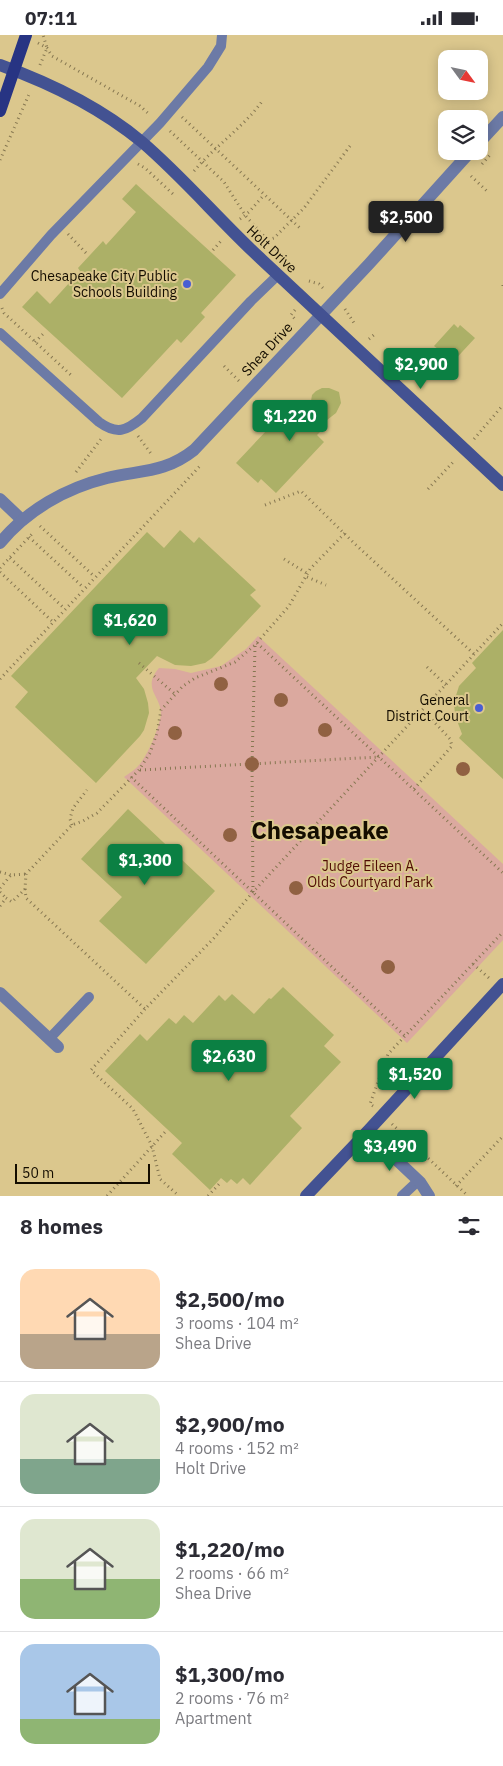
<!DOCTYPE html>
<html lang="en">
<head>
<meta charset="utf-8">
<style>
	body { margin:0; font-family:"IBM Plex Sans",sans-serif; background:#f2f2f3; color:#2b2b33; height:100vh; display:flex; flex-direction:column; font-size:19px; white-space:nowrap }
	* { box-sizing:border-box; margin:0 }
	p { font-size:16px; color:#7c7c81 }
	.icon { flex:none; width:28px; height:28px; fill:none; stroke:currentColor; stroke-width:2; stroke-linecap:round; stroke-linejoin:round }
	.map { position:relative; height:1161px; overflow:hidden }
	.side { display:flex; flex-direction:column; background:#fff; flex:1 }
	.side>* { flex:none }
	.needle { width:32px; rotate:123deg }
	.tools { position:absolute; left:438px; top:15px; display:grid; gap:10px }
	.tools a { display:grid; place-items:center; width:50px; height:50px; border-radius:10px; background:#fff; box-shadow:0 2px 12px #0003; font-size:25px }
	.scale { position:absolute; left:15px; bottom:12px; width:135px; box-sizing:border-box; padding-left:5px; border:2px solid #140d00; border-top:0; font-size:14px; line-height:18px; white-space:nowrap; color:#140d00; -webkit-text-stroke:4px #dbc78d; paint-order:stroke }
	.price { position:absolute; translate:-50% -42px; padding:0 11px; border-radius:5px; background:#0b8043; color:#fff; font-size:16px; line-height:32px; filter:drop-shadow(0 1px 2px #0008) }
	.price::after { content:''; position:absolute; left:50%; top:30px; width:15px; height:11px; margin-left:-8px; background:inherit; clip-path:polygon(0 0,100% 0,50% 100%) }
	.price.active { background:#222; color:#fff }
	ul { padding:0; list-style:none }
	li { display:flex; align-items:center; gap:15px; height:125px; padding:0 20px }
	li+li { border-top:1px solid #e1e1e2 }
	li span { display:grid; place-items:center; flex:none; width:140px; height:100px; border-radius:15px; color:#555 }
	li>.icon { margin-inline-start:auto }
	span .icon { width:60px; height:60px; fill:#fffc; stroke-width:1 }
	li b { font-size:21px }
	h2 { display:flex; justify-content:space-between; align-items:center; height:60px; padding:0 20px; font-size:21px }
	.status { display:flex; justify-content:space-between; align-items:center; height:35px; padding:0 25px; background:#fff; direction:ltr }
	.status svg { height:14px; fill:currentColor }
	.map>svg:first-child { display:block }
	.green { fill:#dba99f }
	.building { fill:#acb067 }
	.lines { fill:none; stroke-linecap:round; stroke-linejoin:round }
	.path { stroke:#867751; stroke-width:3; stroke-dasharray:1 4; stroke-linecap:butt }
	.lane { stroke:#6c7aa6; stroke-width:10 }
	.street { stroke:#6c7aa6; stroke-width:12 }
	.secondary { stroke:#435292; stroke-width:12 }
	.primary { stroke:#273483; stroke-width:12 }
	.tree { fill:#906142 }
	.poi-dot { fill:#4a5ed3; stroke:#dbc78d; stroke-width:2 }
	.labels { text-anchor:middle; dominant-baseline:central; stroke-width:4; stroke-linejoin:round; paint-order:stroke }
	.street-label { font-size:14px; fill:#140d00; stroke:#dbc78d }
	.poi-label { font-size:14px; fill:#140d00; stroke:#dbc78d; text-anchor:end }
	.park-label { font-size:14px; fill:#520d05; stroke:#dbc78d }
	.town-label { font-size:24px; font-weight:bold; fill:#140d00; stroke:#dbc78d }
</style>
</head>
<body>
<div class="status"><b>07:11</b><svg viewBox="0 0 49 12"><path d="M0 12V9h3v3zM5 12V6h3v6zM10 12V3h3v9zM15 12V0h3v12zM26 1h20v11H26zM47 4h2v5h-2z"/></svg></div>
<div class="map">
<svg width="503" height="1161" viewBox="0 0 503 1161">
	<rect width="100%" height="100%" fill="#dbc78d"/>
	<!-- green -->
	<path class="green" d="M258,601l245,228v76l-96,103 -283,-266c5,-4 11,-7 15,-12 9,-10 20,-37 22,-50 1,-19 -20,-26 -2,-47l16,1 16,4 30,-7 25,-17z"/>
	<!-- building -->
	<g class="building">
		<path d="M136,149l100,91 -35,38 4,4 -24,26 -4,-4 -55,59 -100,-91 15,-16 13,13 30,-33 -2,-3 25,-27 3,4 30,-33 -14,-13z"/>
		<path d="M454,289l4,4 2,-3 15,13 -25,27 -15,-13 3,-3 -4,-3z"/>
		<path d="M322,353h7l10,4 2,11 -5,10 -18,14 3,4 -4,4 7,7 -48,51 -15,-14 -3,4 -22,-20 47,-50 9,7 19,-19 1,-6 4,-4z"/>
		<path d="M180,495l14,13 5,-6 57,53 -6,5 11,11 -49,52 -7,5 -14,3 -16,-1 -18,-9 -21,22 8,11 4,14 1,10 -5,17 -4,6 -44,47 -81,-76 13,-15 -17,-16 136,-144 17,16z"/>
		<path d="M503,595v149l-44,-41 3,-4 -7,-19 -1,-13 5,-16 17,-18 -4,-5z"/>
		<path d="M128,774l87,82 -69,73 -47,-43 23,-24 -41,-38z"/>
		<path d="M283,952l51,48 -10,11 17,16 -51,54 12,12 -52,57 -7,-7 -6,6 -6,-5 -4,4 -6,-5 -11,12 -38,-36 10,-11 -77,-72 35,-37 7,7 22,-23 7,6 8,-9 9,8 26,-28 6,6 7,-7 22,20 15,-16 2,1z"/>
	</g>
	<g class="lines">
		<!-- path -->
		<g class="path">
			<path d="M38,8l9,5 5,8 88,50 10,9"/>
			<path d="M40,30l7,-17 -4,-13"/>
			<path d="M182,82l120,113"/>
			<path d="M170,96l54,51 21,33 34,38"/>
			<path d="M0,125l30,-68"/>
			<path d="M138,129l7,4 28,26"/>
			<path d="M482,129l9,-10"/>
			<path d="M194,136c21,-25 50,-44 69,-71"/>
			<path d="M471,141l18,17"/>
			<path d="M240,184l9,-7 15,-17"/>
			<path d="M68,199l18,19"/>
			<path d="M268,205l6,-2 30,-30 46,-62"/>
			<path d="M213,215l8,-9"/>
			<path d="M309,246l10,3 5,5"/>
			<path d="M503,250v2"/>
			<path d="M2,273l2,5 68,63"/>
			<path d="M345,274l9,14"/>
			<path d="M295,275l-4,5 5,5"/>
			<path d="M369,304l7,-6"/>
			<path d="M35,307l8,-8"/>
			<path d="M224,331l15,15"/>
			<path d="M138,401l14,19"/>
			<path d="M474,404l29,-34"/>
			<path d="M76,437l25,-33"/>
			<path d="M428,454l27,-29"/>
			<path d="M265,470l36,-14 54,53 119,110"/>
			<path d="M40,491l55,51"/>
			<path d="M29,502l55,51"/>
			<path d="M10,523l55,51"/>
			<path d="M284,524l24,15"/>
			<path d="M0,533l32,-34"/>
			<path d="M0,537l53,50"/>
			<path d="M307,542l19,8"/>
			<path d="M257,608l246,230"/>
			<path d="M139,628l36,31"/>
			<path d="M427,632l19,18"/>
			<path d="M0,644l200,-213"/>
			<path d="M140,735l238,-13"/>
			<path d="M131,742l274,259"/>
			<path d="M414,754l38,-43 -2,-7 -27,-29"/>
			<path d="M72,790l-2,-6 3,-11 14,-18"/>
			<path d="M0,837l11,3"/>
			<path d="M0,853l11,-13 15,-1"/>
			<path d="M25,854l1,9 119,111 69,-71 39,-46 250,-269"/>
			<path d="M0,857l6,6"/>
			<path d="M253,857l-1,-128 3,-118"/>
			<path d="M0,871l6,-8 6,4 13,-13 1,-15 46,-49 11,-4 14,-8 42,-43 11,-17 7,-20 4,-23 9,-10 13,-14 12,-8 40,-16 20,-17 34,-39 21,-37 35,-36"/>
			<path d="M473,929l16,14"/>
			<path d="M145,974l-54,61 42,39 19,37 8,33 19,17"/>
			<path d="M373,1071l-3,-2 18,-50 115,-122"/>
			<path d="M392,1089l76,72"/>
			<path d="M456,1151l47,-50"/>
			<path d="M107,1161l59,-65"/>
			<path d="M208,1161l12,-13"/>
		</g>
		<!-- lane -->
		<g class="lane">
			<path d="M0,259l51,-59 109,-112 48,-56 13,-21 1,-11"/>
			<path d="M0,298l99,89c18,13 27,9 43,-4l109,-117 27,-26"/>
			<path d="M49,1004l40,-42"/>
			<path d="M402,1161l16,-15"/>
		</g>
		<!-- street -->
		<g class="street">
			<path d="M479,108l24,-26"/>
			<path d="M0,464l22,21"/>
			<path d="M0,508c27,-33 66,-55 107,-65 34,-8 58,-5 87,-28l175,-186 102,-113"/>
			<path d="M0,958l58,54"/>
			<path d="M367,1097l53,50 9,14"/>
		</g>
		<!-- secondary -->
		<g class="secondary">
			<path d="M0,30c50,18 101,43 142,77 42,36 78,79 118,116 81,76 162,151 243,227"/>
			<path d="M306,1161l61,-64 136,-148"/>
		</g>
		<!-- primary -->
		<path class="primary" d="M0,76l26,-76"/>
	</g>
	<!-- trees -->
	<g class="tree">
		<circle cx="221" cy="649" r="7"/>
		<circle cx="281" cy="665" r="7"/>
		<circle cx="325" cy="695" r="7"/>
		<circle cx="175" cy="698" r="7"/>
		<circle cx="252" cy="729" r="7"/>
		<circle cx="463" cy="734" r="7"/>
		<circle cx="230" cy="800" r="7"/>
		<circle cx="296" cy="853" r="7"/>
		<circle cx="388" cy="932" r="7"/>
	</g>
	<!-- markers -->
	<g class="poi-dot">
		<circle cx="187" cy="249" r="5"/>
		<circle cx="479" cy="673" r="5"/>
	</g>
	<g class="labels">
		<!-- street labels -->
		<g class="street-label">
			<text transform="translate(272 214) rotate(43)">Holt Drive</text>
			<text transform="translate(267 314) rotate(-47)">Shea Drive</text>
		</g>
		<!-- poi labels -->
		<g class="poi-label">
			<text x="177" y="241">Chesapeake City Public<tspan x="177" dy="16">Schools Building</tspan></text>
			<text x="469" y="665">General<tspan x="469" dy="16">District Court</tspan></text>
		</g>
		<!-- park labels -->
		<g class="park-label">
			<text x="370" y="831">Judge Eileen A.<tspan x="370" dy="16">Olds Courtyard Park</tspan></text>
		</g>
		<!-- town labels -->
		<g class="town-label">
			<text x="320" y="795">Chesapeake</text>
		</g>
	</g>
</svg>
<div class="tools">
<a><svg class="needle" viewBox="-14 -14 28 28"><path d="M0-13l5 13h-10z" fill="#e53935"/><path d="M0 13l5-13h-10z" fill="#7c7c81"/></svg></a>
<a><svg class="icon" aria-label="layers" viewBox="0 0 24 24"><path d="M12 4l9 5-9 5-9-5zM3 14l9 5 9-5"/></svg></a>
</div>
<div class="scale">50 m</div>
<b class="price active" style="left:406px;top:208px">$2,500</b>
<b class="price" style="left:421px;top:355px">$2,900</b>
<b class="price" style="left:290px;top:407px">$1,220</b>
<b class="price" style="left:130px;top:611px">$1,620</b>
<b class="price" style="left:145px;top:851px">$1,300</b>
<b class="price" style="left:229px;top:1047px">$2,630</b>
<b class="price" style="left:415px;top:1065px">$1,520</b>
<b class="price" style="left:390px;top:1137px">$3,490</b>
</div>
<section class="side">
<h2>8 homes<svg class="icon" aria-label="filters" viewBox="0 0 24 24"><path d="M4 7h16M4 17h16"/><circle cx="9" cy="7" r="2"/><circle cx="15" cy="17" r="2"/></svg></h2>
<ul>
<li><span style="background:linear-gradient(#ffd9b3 65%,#b9a48a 0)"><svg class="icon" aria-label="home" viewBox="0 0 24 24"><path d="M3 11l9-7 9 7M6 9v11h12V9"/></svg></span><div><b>$2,500/mo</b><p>3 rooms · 104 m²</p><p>Shea Drive</p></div></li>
<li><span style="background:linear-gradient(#dfe7d0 65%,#7fa58c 0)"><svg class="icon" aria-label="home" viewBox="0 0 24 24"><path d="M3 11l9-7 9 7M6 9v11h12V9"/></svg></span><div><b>$2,900/mo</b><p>4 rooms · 152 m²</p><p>Holt Drive</p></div></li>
<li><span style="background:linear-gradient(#dfe7d0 60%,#8fb573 0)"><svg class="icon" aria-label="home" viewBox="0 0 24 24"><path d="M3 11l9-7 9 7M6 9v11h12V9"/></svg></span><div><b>$1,220/mo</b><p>2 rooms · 66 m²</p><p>Shea Drive</p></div></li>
<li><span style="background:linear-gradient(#a9c7e8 75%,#8fb573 0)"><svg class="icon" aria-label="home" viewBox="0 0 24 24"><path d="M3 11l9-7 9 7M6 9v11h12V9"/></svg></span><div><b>$1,300/mo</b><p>2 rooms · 76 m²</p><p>Apartment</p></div></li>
</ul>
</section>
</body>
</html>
